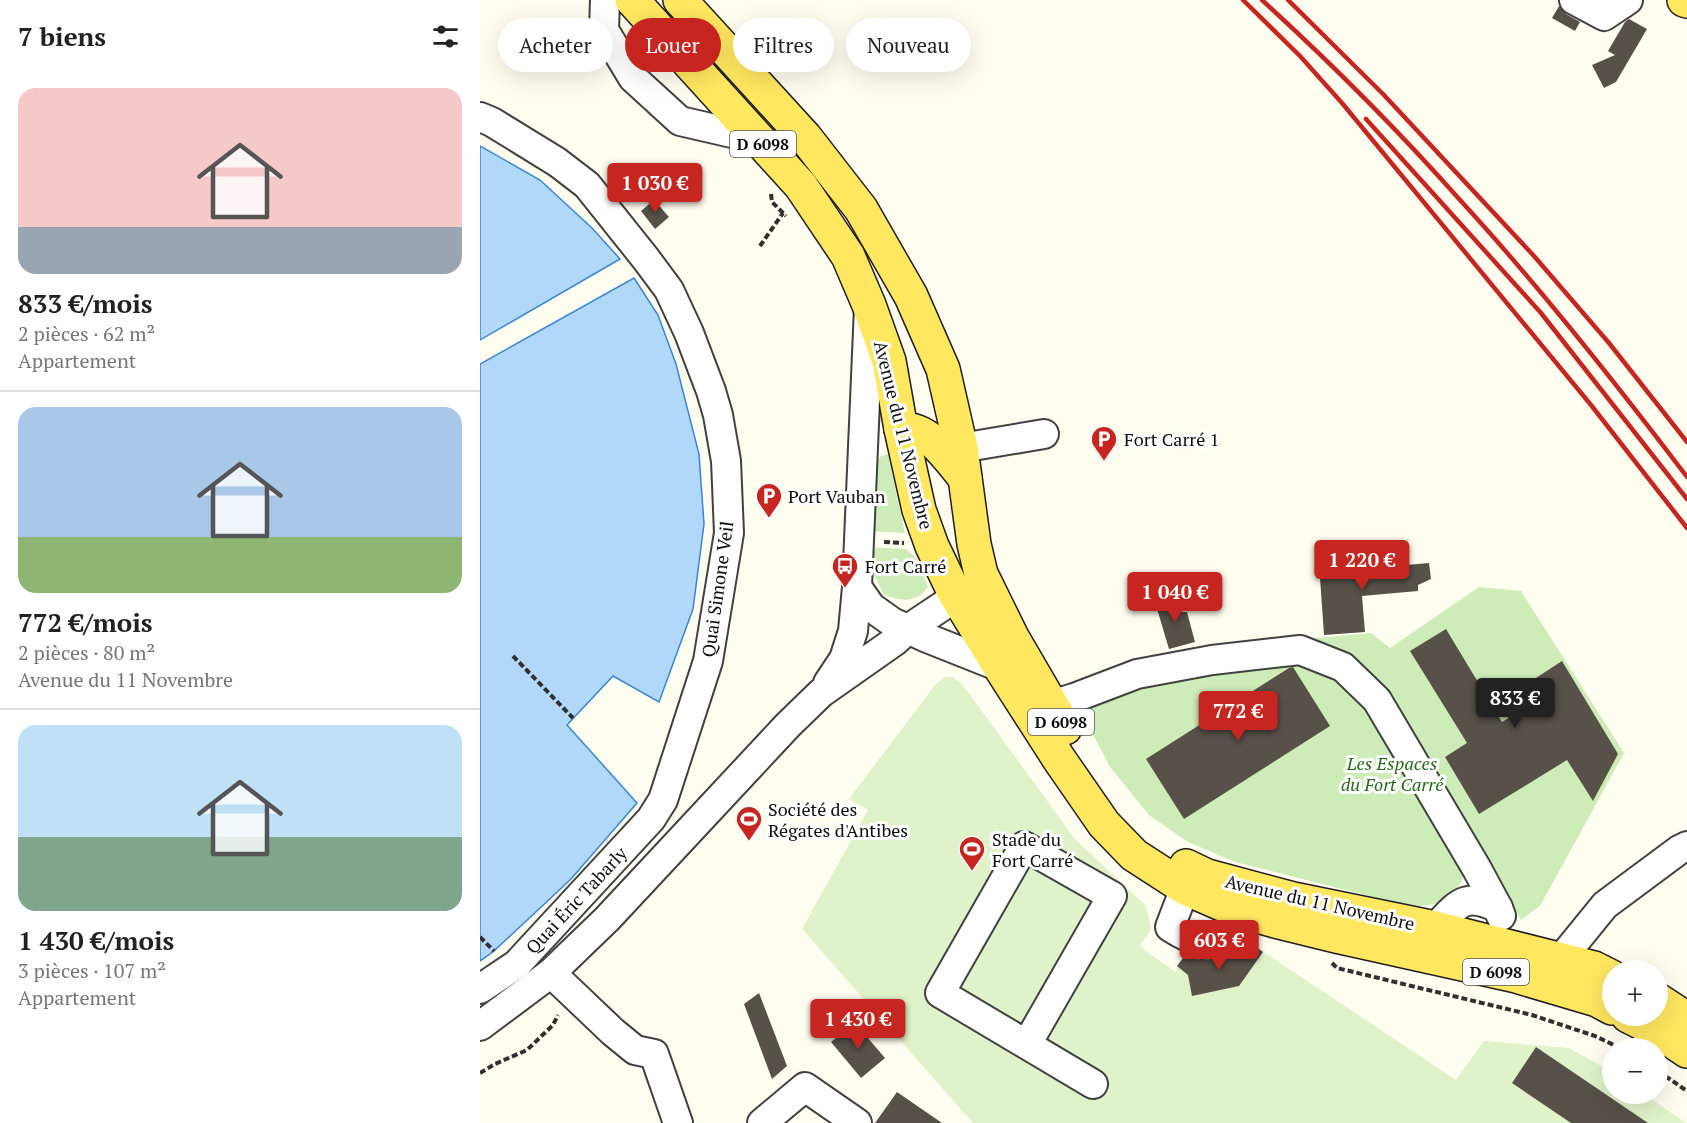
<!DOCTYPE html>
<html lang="fr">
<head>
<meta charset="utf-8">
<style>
	body { margin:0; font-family:"PT Serif",serif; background:#f6f6f6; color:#222; height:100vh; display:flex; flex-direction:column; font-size:22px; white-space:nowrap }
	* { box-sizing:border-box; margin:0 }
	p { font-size:20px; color:#767676 }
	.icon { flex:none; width:33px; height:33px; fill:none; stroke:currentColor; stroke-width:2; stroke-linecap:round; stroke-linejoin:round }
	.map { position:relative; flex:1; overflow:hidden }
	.panel { display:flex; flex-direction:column; background:#fff; width:480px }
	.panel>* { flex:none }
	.banner { position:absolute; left:18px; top:18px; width:570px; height:54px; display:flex; gap:12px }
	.buttons { position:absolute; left:1122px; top:960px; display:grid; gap:12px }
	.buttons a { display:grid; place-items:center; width:66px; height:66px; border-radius:50%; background:#fff; box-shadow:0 6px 24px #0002; font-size:30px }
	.price { position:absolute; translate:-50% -51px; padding:0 14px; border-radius:6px; background:#c6261f; color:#fff; font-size:20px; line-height:39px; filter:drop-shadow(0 2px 3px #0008) }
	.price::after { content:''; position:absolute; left:50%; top:36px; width:18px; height:14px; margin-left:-9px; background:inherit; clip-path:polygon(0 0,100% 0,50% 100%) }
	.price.active { background:#222; color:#fff }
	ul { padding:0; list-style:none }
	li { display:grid; align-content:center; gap:12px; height:318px; padding:0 18px }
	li+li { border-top:2px solid #e0e0e0 }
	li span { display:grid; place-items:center; height:186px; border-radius:18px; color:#555 }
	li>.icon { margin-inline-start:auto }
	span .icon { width:108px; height:108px; fill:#fffc; stroke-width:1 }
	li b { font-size:26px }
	h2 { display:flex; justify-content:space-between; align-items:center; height:72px; padding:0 18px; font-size:26px }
	.chip { padding:0 21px; border-radius:27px; background:#fff; box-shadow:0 6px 24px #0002; font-size:21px; line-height:54px }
	.chip.active { background:#c6261f; color:#fff }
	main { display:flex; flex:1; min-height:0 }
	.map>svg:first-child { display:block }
	.green { fill:#ceecb7 }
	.pitch { fill:#e0f2c9 }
	.water { fill:#b1d8f9; stroke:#3586d4; stroke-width:1.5 }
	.building { fill:#58514a }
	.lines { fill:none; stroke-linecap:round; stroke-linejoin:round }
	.minor-casing { stroke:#414141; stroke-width:32 }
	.major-casing { stroke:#1f1f1f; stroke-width:36 }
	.path { stroke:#303030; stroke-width:4; stroke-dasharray:6 3; stroke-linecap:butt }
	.minor { stroke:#fff; stroke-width:28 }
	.major { stroke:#ffe760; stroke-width:33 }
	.rail { stroke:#c6261f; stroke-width:4.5 }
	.labels { text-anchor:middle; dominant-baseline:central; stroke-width:6; stroke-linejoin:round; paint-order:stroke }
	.shield { fill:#fff; stroke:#565656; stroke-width:1.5 }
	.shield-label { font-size:16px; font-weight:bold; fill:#0e0e0e }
	.street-label { font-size:18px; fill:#0e0e0e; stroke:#fff }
	.poi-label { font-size:18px; fill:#0e0e0e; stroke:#fff; text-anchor:start }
	.park-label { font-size:18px; font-style:italic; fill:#246a1b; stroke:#fff }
</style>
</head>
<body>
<main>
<section class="panel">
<h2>7 biens<svg class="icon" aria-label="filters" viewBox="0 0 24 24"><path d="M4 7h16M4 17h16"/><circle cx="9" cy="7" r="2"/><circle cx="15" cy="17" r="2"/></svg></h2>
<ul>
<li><span style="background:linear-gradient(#f6c9c9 75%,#9aa5b1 0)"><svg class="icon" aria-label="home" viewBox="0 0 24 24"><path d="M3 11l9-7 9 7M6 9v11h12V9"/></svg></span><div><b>833 €/mois</b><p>2 pièces · 62 m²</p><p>Appartement</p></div></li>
<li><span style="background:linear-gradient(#a9c7e8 70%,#8fb573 0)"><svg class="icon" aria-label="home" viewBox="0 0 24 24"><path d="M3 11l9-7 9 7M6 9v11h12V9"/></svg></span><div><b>772 €/mois</b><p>2 pièces · 80 m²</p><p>Avenue du 11 Novembre</p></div></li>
<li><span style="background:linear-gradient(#bfe0f5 60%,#7fa58c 0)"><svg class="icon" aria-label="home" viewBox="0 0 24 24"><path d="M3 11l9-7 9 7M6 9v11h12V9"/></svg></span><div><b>1 430 €/mois</b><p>3 pièces · 107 m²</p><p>Appartement</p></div></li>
</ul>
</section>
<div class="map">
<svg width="1207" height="1123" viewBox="0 0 1207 1123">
	<rect width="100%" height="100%" fill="#fffdf0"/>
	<!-- green -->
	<g class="green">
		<path d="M408,454l17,79 -35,-2 3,-63 8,-12z"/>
		<path d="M388,547l38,2 10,9 12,29c-13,17 -26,14 -44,8l-12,-24z"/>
		<path d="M999,587l42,4 103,162 -84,153 -19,14 -34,-57 -23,14 -9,15 -19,12 -23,3 -178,-45 -47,-20 -39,-27 -39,-48 -36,-69 138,-51 159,-14 19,15z"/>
	</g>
	<!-- pitch -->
	<path class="pitch" d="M465,677h8l9,7 113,155 70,66 4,12 2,13 -11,15 7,7 29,20 1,-6 13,-18 54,-9 212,141 28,-39 85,7 43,24v22h32l42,29h-713l-171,-194 66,-119 -19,-11 86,-114z"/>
	<!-- water -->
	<g class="water">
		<path d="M0,146l60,34 52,48 28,31 -140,81z"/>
		<path d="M154,278l24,37 18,49 23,90 5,70 -11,85 -34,93 -46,-26 -46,49 70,78 -66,76 -77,72 -14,10v-597z"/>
	</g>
	<!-- building -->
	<g class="building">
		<path d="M1079,6l7,8 14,8 -5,9 -23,-13z"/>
		<path d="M1149,19l18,10 -31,53 -12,6 -12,-23 23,-10 -7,-4 17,-29z"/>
		<path d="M174,200l15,17 -14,12 -14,-18z"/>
		<path d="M880,561v8l69,-6 2,16 -13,6v6l-56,5 3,36 -41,3 -4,-57h4l-1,-15z"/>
		<path d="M697,596l5,16h5l8,30 -26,7 -14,-47z"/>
		<path d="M966,629l56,93 30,-18 -10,-17 40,-26 56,93 -25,47 -26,-41 -88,54 -34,-57 22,-14 -57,-92z"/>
		<path d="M813,667l37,59 -146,93 -38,-60 143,-91z"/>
		<path d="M772,944l11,8 -24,34 -47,10 -4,-21 -11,-9 9,-12 9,5 9,1 33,-5 7,-2z"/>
		<path d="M279,993l28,73 -15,13 -28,-75z"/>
		<path d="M375,1023l30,35 -24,20 -30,-36z"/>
		<path d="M1056,1047l112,76h-77l-59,-40z"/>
		<path d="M417,1092l45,31h-67z"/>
	</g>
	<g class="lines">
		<!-- minor casing -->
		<g class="minor-casing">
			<g id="minor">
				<path d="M125,0l-1,30 29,48 47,43 78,18"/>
				<path d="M1094,0l30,16 24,-16"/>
				<path d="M0,117l12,5 65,40 30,23 59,74 23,31 20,43 22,58 7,24 8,46 3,72 -21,128 -45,139 -12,19 -134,145 -37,25"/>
				<path d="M481,448l83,-14"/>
				<path d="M377,587l14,20 21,15 35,16 73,29"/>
				<path d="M348,683l16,-24 9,-28 4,-44 12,-280"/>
				<path d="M571,705l23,-7 63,-24 75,-14 88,-10 43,17 34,33 100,169 21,39"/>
				<path d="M705,888l-15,39 10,6 22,11 33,-5 9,-14 4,-12"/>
				<path d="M955,928c24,-25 29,-36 63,-20l3,8"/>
				<path d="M1081,959l44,-54 74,-55 8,-4"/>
				<path d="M71,973l62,59 22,18 19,4 24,69"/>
				<path d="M0,1026l71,-53 56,-54 181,-194 33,-32 74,-52 13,-12 39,-26 7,-11"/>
				<path d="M547,1044l85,-148 -88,-50 -84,147 153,91"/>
				<path d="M282,1123l43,-36 52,36"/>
			</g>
		</g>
		<!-- major casing -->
		<g class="major-casing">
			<g id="major">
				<path d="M152,0l169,186 47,70 21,49 20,56 12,68 18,81 13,36 22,46 46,75 59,92 45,65 30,31 51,33 48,21 42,12 65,16 176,39 81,24 15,8"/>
				<path d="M200,0l125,137 56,72 50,87 32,73 18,79 13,96 7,30 31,63 53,91"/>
				<path d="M1204,0l3,1"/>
				<path d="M421,429c29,-1 47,29 64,49"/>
				<path d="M706,866l21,10 86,23 142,29 159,40 18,9"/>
				<path d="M1178,1000l29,19"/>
				<path d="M1148,1016l26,13 33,22"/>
			</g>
		</g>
		<!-- path -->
		<g class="path">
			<path d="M291,194l1,8 14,14"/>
			<path d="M280,246l23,-33"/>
			<path d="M404,542l20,1"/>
			<path d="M33,656l60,62"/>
			<path d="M0,937l14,14"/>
			<path d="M852,963l5,5 195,47 63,21 25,12"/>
			<path d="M1178,1071l29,20"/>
			<path d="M0,1073l15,-9 32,-14 26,-25 5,-10"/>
		</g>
		<!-- minor -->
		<use href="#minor" class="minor"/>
		<!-- major -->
		<use href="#major" class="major"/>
		<!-- rail -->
		<g class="rail">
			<path d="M763,0l57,56 42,47 249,302 96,123"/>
			<path d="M782,0c69,63 136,130 198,200 81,88 155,182 227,277"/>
			<path d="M808,0l95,94 151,162 75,87 78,99"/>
			<path d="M886,119l175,194 146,186"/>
		</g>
	</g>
	<!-- icons -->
	<defs>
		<g id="parking-pin" transform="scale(1.35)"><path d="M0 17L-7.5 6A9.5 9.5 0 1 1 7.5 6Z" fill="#c6261f" stroke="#fff"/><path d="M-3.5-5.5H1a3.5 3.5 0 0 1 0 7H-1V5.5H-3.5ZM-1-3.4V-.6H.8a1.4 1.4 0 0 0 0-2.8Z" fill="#fff"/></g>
		<g id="bus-pin" transform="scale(1.35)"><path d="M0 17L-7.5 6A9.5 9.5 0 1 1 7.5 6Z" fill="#c6261f" stroke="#fff"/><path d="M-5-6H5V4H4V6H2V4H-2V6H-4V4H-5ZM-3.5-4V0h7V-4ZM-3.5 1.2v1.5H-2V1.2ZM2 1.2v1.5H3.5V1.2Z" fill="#fff"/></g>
		<g id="stadium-pin" transform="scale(1.35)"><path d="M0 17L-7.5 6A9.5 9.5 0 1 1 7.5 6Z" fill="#c6261f" stroke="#fff"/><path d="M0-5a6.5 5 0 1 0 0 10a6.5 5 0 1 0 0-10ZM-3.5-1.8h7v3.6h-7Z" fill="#fff"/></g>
	</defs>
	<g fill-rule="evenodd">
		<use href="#parking-pin" x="624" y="439"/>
		<use href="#parking-pin" x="289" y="496"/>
		<use href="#bus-pin" x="365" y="566"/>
		<use href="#stadium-pin" x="269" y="819"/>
		<use href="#stadium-pin" x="492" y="849"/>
	</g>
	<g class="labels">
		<!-- shield labels -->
		<g class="shield">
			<rect x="250" y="131" width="66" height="26" rx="4.5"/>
			<rect x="548" y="709" width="66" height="26" rx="4.5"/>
			<rect x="983" y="959" width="66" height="26" rx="4.5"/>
		</g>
		<g class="shield-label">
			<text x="283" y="144">D 6098</text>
			<text x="581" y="722">D 6098</text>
			<text x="1016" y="972">D 6098</text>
		</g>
		<!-- street labels -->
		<g class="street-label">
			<text transform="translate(424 435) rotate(76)">Avenue du 11 Novembre</text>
			<text transform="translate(237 589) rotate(-82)">Quai Simone Veil</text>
			<text transform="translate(96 900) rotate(-47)">Quai Éric Tabarly</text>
			<text transform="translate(840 902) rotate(13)">Avenue du 11 Novembre</text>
		</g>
		<!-- poi labels -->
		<g class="poi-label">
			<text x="644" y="439">Fort Carré 1</text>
			<text x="308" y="496">Port Vauban</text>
			<text x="385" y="566">Fort Carré</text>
			<text x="288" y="809">Société des<tspan x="288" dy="21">Régates d'Antibes</tspan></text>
			<text x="512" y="839">Stade du<tspan x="512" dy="21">Fort Carré</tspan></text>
		</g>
		<!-- park labels -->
		<g class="park-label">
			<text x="912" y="763">Les Espaces<tspan x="912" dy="21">du Fort Carré</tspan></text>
		</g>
	</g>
</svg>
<div class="buttons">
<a>+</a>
<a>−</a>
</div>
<b class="price" style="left:175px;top:214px">1 030 €</b>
<b class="price" style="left:882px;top:591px">1 220 €</b>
<b class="price" style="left:695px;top:623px">1 040 €</b>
<b class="price active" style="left:1035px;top:729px">833 €</b>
<b class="price" style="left:758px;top:742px">772 €</b>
<b class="price" style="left:739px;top:971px">603 €</b>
<b class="price" style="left:378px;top:1050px">1 430 €</b>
<div class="banner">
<a class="chip">Acheter</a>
<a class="chip active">Louer</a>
<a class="chip">Filtres</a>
<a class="chip">Nouveau</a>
</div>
</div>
</main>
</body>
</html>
